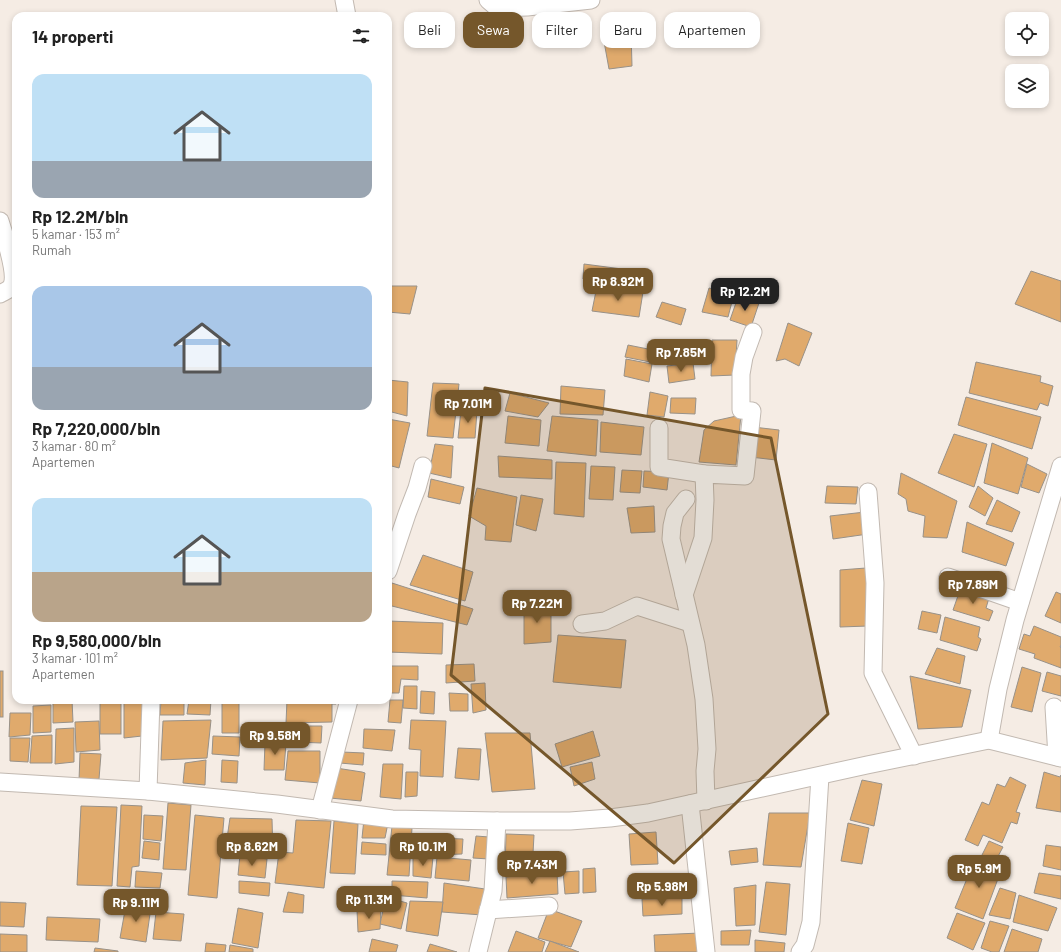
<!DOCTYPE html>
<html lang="id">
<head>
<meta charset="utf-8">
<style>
	body { margin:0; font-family:Barlow,sans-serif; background:#f6f6f6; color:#222; height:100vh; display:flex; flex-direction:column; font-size:15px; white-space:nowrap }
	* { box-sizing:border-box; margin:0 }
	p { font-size:13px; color:#767676 }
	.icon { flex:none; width:22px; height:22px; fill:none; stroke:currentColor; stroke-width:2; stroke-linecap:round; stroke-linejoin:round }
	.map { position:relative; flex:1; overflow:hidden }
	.drawer { position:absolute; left:12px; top:12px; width:380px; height:692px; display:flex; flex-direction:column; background:#fff; border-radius:12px; box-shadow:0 2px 6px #0003 }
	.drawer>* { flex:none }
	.banner { position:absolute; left:404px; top:12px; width:380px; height:36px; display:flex; gap:8px }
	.buttons { position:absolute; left:1005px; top:12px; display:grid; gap:8px }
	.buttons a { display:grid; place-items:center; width:44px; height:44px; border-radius:8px; background:#fff; box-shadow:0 2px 6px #0003; font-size:20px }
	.price { position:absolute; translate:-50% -34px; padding:0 9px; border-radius:8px; background:#75572b; color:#fff; font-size:13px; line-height:26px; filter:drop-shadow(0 1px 2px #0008) }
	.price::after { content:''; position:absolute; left:50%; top:24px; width:12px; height:9px; margin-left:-6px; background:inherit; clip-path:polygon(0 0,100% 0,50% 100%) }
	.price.current { background:#222; color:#fff }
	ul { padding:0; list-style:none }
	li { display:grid; align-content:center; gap:8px; height:212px; padding:0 20px }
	li span { display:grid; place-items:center; height:124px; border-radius:12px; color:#555 }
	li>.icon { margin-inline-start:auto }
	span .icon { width:72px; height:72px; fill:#fffc; stroke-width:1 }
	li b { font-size:17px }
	h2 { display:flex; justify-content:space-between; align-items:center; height:48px; padding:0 20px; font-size:17px }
	.pill { padding:0 14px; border-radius:12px; background:#fff; box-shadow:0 2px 6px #0003; font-size:14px; line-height:36px }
	.pill.current { background:#75572b; color:#fff }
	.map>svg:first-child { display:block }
	.building { fill:#e0aa6c; stroke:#989188 }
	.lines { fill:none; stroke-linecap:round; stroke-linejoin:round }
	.street-casing { stroke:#c2b9b1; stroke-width:19 }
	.street { stroke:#fff; stroke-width:17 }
	.marked { fill:#75572b; fill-opacity:0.2; stroke:#75572b; stroke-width:3; stroke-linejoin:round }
</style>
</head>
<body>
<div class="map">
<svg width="1061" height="952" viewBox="0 0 1061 952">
	<rect width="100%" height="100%" fill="#f5ece4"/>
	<!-- building -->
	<g class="building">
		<path d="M631,31l1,35 -23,3 -6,-33z"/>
		<path d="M584,264l38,5 -2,16 -37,-6z"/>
		<path d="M628,270l16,3 -3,12 -16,1z"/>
		<path d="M1031,271l30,10v41l-46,-18z"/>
		<path d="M388,286h29l-7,28 -22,-2z"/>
		<path d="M597,286l46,6 -4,25 -47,-6z"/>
		<path d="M709,288l25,6 -6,23 -26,-5z"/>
		<path d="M738,297l21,6 -8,24 -21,-7z"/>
		<path d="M662,302l24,7 -5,16 -25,-8z"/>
		<path d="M788,323l24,10 -13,33 -14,-7 -9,2z"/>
		<path d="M712,340h25l-2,35 -24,1z"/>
		<path d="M628,345l30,6 -3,12 -30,-6z"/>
		<path d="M626,359l26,5 -3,18 -25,-6z"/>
		<path d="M976,362l65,14 -1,6 13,4 -5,20 -8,-3 -3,7 -68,-17z"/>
		<path d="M693,363l2,16 -26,4 -2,-17z"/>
		<path d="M388,380l20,2 -1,34 -19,-5z"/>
		<path d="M433,383l26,1 -6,54 -26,-2z"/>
		<path d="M561,386l44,4 -2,25 -43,-1z"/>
		<path d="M650,392l18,4 -4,21 -17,-2z"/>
		<path d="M510,393l39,10 -11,14 -33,-6z"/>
		<path d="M966,397l75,20 -9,32 -74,-24z"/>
		<path d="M671,398h25l-1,16 -25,-1z"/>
		<path d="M461,410l16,1 -2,27h-17z"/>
		<path d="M741,415l-5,50 -37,-3 5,-32 10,-9z"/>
		<path d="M508,416l33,4 -2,26 -34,-3z"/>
		<path d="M552,416l46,4 -2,36 -49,-5z"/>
		<path d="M388,419l22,4 -11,45 -11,-3z"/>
		<path d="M601,422l43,5 -3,28 -41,-3z"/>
		<path d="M753,427l26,3 -3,30 -26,-3z"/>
		<path d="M954,434l33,10 -13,43 -36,-14z"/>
		<path d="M992,443l36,15 -10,36 -34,-11z"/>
		<path d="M435,444l18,2 -2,32 -22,-5z"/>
		<path d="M498,456l54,4v19l-53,-2z"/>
		<path d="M556,462l30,1 -2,54 -30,-3z"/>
		<path d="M1027,464l20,10 -8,19 -18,-6z"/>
		<path d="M591,466l24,1 -2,33 -24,-1z"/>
		<path d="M622,470l20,1 -2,22 -20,-1z"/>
		<path d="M644,471l25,1 -2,18 -24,-3z"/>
		<path d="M901,473l56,28 -10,37 -24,-1 2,-21 -17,-5 -2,-12 -8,-5z"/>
		<path d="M431,479l33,8 -4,17 -32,-7z"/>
		<path d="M827,486l31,1 -2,17 -31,-1z"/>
		<path d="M978,486l15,12 -8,18 -16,-9z"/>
		<path d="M477,488l40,9 -6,45 -26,-2 1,-14 -17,-10z"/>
		<path d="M521,495l22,4 -7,32 -20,-6z"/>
		<path d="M997,500l23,12 -8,20 -26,-8z"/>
		<path d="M654,506l1,26 -24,1 -4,-25z"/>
		<path d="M865,512l3,22 -35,5 -3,-23z"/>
		<path d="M967,522l47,21 -8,23 -44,-14z"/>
		<path d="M423,555l50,17 -8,29 -55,-16z"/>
		<path d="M866,568l2,58 -28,1v-57z"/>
		<path d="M13,578h3v26l-3,1z"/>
		<path d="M392,583l81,26 -6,16 -79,-20v-8z"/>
		<path d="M960,590l29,8 -3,10 7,3 -4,10 -36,-11z"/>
		<path d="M1056,592l5,2v29l-16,-7z"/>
		<path d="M551,604v38l-27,2v-39z"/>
		<path d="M922,611l19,4 -4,18 -19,-4z"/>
		<path d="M945,617l35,10 -2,10 3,2 -4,12 -37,-11z"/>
		<path d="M388,621l55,2 -1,31 -54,-2z"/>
		<path d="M1034,626l27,11v8l-1,2h1v21l-27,-10 1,-4 -16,-5 5,-15 6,2z"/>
		<path d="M558,635l68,5 -5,48 -68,-6z"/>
		<path d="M937,648l28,8 -5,28 -35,-10z"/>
		<path d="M474,664l1,17 -29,2v-18z"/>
		<path d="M388,666h30v14l-17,-1 -2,14h-11z"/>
		<path d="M1022,667l19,6 -9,39 -21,-5z"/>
		<rect x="0" y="671" width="3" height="46"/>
		<path d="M1047,672l14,4v20l-19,-5z"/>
		<path d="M910,676l61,14 -9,37 -44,2z"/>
		<path d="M485,683l1,27 -13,3 -2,-29z"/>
		<path d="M404,686h13v23l-14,-1z"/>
		<path d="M421,691l14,1 -1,22 -14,-1z"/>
		<path d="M449,693l19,1v17h-18z"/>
		<path d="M53,700h19l1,22 -20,1z"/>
		<rect x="100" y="700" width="21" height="34"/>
		<path d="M124,700h19l-1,36 -18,2z"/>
		<path d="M161,700h23v15h-24z"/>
		<path d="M189,700h22l-1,15 -23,-1z"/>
		<path d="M222,700l17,1v32h-17z"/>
		<path d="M287,700h49v4h-4v18l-46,1z"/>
		<path d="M390,700h13l-2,23 -13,-1z"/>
		<path d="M51,705v27l-18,1v-27z"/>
		<path d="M10,713h21l-1,22 -21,2z"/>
		<path d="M211,720l-4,38 -46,2 2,-39z"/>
		<path d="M411,720l35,1 -3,56 -23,-1 1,-26 -12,-1z"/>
		<path d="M99,721l1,29 -24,2 -1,-30z"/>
		<path d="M297,726h25l-1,17 -25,-1z"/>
		<path d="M74,728v34l-19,2 1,-35z"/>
		<path d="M364,729l31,1 -3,21 -29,-3z"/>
		<path d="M593,731l7,25 -38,11 -7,-23z"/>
		<path d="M485,733h45l5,56 -43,3z"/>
		<path d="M52,735v28h-22l2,-27z"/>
		<path d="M213,736l27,1 -1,19 -27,-2z"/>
		<path d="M10,738h20l-2,24 -18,-1z"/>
		<path d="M265,743h21l-2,27h-20z"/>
		<path d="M458,748l23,1 -2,31 -24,-2z"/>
		<path d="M288,751h32v32l-35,-3z"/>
		<path d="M342,752l22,1 -1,12 -23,-2z"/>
		<path d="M80,753l21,1 -2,25 -20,2z"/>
		<path d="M206,760l-1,25 -22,-2 2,-20z"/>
		<path d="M222,760l16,1 -1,22 -16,-1z"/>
		<path d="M592,762l3,17 -21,7 -4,-19z"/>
		<path d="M383,764h20l-2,35 -21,-2z"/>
		<path d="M336,768l26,4 3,1 -4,28 -31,-3z"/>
		<path d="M406,772h12l-1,24 -12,1z"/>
		<path d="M1044,772l16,5 1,-2v37l-25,-4z"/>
		<path d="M1010,777l16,8 -10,27 4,1 -3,11 -6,-2 -9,21 -19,-8 -5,11 -13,-6 17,-38 7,3 8,-21 8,3z"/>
		<path d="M862,780l20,4 -8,42 -24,-6z"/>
		<path d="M168,803l23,2 -5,65 -23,-1z"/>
		<path d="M121,805l21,1 -3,60 -7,1 -2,20 -13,-1z"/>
		<path d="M81,806l36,1 -5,79 -35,-1z"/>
		<path d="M769,813h41l-9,54 -38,-2z"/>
		<path d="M144,815l19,1 -2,25 -18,-2z"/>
		<path d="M195,815l29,3 -7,80 -29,-3z"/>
		<path d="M230,818l42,1 1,36 -48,-3z"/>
		<path d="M364,819l24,4 -3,15h-23z"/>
		<path d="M296,820l35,1 -7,67 -49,-5 4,-31 14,1z"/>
		<path d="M334,821l24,3 -3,50 -25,-1z"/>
		<path d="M848,823l21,5 -7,36 -21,-3z"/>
		<path d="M392,826l20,2 -3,48 -22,-1z"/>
		<path d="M656,832l2,32 -27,1 -2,-31z"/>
		<rect x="414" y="834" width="17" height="19"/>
		<path d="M506,834l28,1 -2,36h-27z"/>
		<path d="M476,836l13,1v22l-16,-1z"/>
		<path d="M436,838l27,1 -1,15 -27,1z"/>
		<path d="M144,841l16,2 -1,17 -17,-2z"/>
		<path d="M989,841l14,6 -8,15 -14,-5z"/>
		<path d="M362,842l24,2v11l-25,-1z"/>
		<path d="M1046,845l15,2v23l-18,-4z"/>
		<path d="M757,848l1,14 -27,3 -2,-14z"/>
		<path d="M240,855l27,4 -2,19 -27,-3z"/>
		<path d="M433,857l-2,21 -18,-2v-18z"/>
		<path d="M437,857l34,3 -2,21 -34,-3z"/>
		<path d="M975,859l27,9 -19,51 -28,-11z"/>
		<path d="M595,868l1,24 -13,1v-24z"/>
		<path d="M136,871l26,2 -2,15 -25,-1z"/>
		<path d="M579,871v22l-14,1 -2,-22z"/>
		<path d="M557,872l1,22 -51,4 -1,-21z"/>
		<path d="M1039,873l22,3v23l-27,-6z"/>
		<path d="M239,881l31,2 -1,13 -30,-3z"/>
		<path d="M392,881l36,1 -1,16 -35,-3z"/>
		<path d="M766,882l24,2 -4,51 -27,-3z"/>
		<path d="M444,883l41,6 -3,26 -40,-3z"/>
		<path d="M756,885l-1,40 -19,1 -2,-38z"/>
		<path d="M1000,888l16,5 -6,26 -21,-4z"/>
		<path d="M288,892l16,3 -1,18 -20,-1z"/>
		<path d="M1019,895l38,13 -9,23 -35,-9z"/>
		<path d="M386,897l21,6 -6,26 -21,-5z"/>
		<path d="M682,898v16l-39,2 -1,-17z"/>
		<path d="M410,901l33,1 -5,34 -32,-5z"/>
		<path d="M0,902l26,1 -2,24 -24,-1z"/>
		<path d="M126,905l25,2 -5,35 -26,-4z"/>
		<path d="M238,908l25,5 -5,35 -26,-5z"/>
		<path d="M381,908l-1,21 -22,3 -1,-22z"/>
		<path d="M549,909l33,12 -11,26 -33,-9z"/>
		<path d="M156,912l28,2 -3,27 -28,-2z"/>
		<path d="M957,913l28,10 -12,27 -26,-12z"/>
		<path d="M47,917l53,2 -2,23 -52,-2z"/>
		<path d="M990,921l19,5 -10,26h-7l-11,-4z"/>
		<path d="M1012,929l30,10 -4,13h-34z"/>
		<path d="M751,930l-2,15h-28v-14z"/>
		<path d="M516,931l29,11 -3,10h-34z"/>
		<path d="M700,933l1,19h-46l-1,-17z"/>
		<path d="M0,934l27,1v17h-27z"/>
		<path d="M372,939l26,6 -2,7h-27z"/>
		<path d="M755,940l30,3 -1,9h-29z"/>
		<path d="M550,941l29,11h-34z"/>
		<path d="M206,943l20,2 -1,7h-20z"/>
		<path d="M430,944l27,8h-30z"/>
		<path d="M230,945l23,4v3h-24z"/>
		<path d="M95,948l23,3v1h-24z"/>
	</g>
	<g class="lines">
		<!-- street casing -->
		<g class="street-casing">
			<g id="street">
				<path d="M344,0l3,16"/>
				<path d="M488,0l7,6 10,2 22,-1 64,-7"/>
				<path d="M0,221c4,13 17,52 12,64 -2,5 -7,6 -12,9"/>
				<path d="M659,428v39l45,7"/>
				<path d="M868,492l7,91 -2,90 41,83"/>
				<path d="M686,499l-11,14 -3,13 -1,13 25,106 8,54 3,50 -2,22 1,30"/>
				<path d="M388,571l19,-57 10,-26 6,-22"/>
				<path d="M948,577l72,25"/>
				<path d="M684,595l19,-57 2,-38 -1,-26 41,2 7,-65 -11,-1v-36l3,-17 9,-25"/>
				<path d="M582,624l23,-3 32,-15 53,17"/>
				<path d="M1054,707l3,50"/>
				<path d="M989,740l9,-51 17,-69 46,-154"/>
				<path d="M0,782l148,9 129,13 115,15 105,2h73l40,-3 38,-5 219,-48 122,-25 72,18"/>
				<path d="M148,791l3,-91"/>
				<path d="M690,804l16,148"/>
				<path d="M320,810l29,-110"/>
				<path d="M488,910l61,-4"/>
				<path d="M478,952l15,-61 4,-70"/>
				<path d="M800,952l5,-7 6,-23 9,-146"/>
			</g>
		</g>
		<!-- street -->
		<use href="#street" class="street"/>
	</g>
	<!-- marked area -->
	<path class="marked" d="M485,388l286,50 57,276 -154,149 -223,-188z"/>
</svg>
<div class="buttons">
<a><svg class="icon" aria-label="locate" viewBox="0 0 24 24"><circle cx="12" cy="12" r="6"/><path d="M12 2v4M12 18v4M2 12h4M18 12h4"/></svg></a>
<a><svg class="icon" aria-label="layers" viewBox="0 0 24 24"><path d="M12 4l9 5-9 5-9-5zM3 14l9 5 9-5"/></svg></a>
</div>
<b class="price" style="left:618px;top:302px">Rp 8.92M</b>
<b class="price current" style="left:745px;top:312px">Rp 12.2M</b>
<b class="price" style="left:681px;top:373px">Rp 7.85M</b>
<b class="price" style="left:468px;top:424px">Rp 7.01M</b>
<b class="price" style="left:973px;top:605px">Rp 7.89M</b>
<b class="price" style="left:537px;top:624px">Rp 7.22M</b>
<b class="price" style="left:275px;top:756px">Rp 9.58M</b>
<b class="price" style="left:252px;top:867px">Rp 8.62M</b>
<b class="price" style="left:423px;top:867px">Rp 10.1M</b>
<b class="price" style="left:532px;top:885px">Rp 7.43M</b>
<b class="price" style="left:979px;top:889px">Rp 5.9M</b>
<b class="price" style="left:662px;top:907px">Rp 5.98M</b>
<b class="price" style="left:369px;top:920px">Rp 11.3M</b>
<b class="price" style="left:136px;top:923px">Rp 9.11M</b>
<div class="banner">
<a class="pill">Beli</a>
<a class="pill current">Sewa</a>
<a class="pill">Filter</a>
<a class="pill">Baru</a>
<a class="pill">Apartemen</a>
</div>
<section class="drawer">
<h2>14 properti<svg class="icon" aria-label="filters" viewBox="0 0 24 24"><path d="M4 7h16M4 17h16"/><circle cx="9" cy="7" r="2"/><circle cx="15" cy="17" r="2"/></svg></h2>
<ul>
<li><span style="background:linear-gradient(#bfe0f5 70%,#9aa5b1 0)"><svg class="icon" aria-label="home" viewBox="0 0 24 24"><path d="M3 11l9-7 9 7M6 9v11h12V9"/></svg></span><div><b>Rp 12.2M/bln</b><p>5 kamar · 153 m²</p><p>Rumah</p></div></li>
<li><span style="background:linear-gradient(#a9c7e8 65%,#9aa5b1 0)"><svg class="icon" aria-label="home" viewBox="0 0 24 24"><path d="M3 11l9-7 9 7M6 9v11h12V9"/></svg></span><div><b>Rp 7,220,000/bln</b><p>3 kamar · 80 m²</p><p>Apartemen</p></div></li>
<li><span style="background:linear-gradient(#bfe0f5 60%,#b9a48a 0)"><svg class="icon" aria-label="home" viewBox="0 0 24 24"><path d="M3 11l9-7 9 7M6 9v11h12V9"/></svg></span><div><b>Rp 9,580,000/bln</b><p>3 kamar · 101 m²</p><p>Apartemen</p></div></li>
</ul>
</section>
</div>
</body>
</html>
